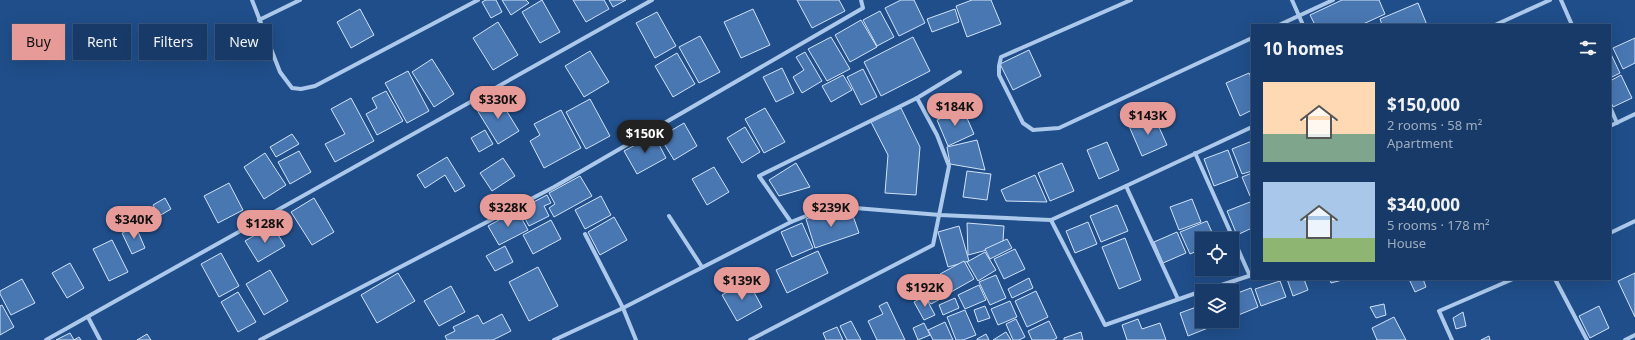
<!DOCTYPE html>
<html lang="en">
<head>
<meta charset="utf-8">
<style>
	body { margin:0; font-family:"Noto Sans",sans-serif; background:#21416e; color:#f1f3f6; height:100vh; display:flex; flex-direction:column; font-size:15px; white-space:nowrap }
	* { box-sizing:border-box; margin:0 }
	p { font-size:13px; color:#9fadc0 }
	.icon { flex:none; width:22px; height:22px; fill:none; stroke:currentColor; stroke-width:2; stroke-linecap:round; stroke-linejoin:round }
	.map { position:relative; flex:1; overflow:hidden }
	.details { position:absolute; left:1251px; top:24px; width:360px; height:256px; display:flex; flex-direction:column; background:#183a68; border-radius:0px; box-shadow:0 4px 16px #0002,0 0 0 1px #36547c }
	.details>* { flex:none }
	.hud { position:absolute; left:12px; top:24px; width:380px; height:36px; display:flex; gap:8px }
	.buttons { position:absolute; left:1195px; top:232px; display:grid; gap:8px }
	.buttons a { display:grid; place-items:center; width:44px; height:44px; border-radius:0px; background:#183a68; box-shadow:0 4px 16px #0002,0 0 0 1px #36547c; font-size:20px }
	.price { position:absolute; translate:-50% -34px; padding:0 9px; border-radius:14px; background:#e69b98; color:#111; font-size:13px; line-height:26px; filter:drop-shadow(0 1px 2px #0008) }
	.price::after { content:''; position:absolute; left:50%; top:24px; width:12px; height:9px; margin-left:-6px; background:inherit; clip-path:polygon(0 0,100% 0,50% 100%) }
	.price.on { background:#222; color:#fff }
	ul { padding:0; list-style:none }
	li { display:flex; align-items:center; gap:12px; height:100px; padding:0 12px }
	li span { display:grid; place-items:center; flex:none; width:112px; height:80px; border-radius:0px; color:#555 }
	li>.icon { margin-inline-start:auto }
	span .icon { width:48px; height:48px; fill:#fffc; stroke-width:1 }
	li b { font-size:17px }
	h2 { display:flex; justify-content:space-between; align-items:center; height:48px; padding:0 12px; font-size:17px }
	.pill { padding:0 14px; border-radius:0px; background:#183a68; box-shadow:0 4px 16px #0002,0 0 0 1px #36547c; font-size:14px; line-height:36px }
	.pill.on { background:#e69b98; color:#111 }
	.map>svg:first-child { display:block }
	.building { fill:#4977b2; stroke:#d1e3f8 }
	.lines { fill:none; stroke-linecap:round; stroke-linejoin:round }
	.minor { stroke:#acc9eb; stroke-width:4 }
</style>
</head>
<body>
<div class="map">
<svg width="1635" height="340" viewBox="0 0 1635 340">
	<rect width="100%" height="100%" fill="#204e8a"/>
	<!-- building -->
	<g class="building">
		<path d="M486,0h10l6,12 -11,6 -9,-16z"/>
		<path d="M502,0h24l3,3 -18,12z"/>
		<path d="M542,0l18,32 -20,11 -18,-31z"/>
		<path d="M573,0h31l5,9 -23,13z"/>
		<path d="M609,0h17l-13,7z"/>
		<path d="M797,0h42l6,11 -33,17z"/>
		<path d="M901,0h13l11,23 -26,13 -14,-28z"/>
		<path d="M972,0h19l10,24 -34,13 -11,-31z"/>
		<path d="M1342,0h37l6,14 -24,11h-46l-5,-10z"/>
		<path d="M1418,3l9,22h-45l-2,-6z"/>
		<path d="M360,9l14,26 -23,13 -14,-26z"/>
		<path d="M753,9l17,36 -29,13 -17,-36z"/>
		<path d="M955,9l4,13 -27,10 -5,-13z"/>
		<path d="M880,11l14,26 -17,9 -14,-26z"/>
		<path d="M657,12l19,34 -21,12 -19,-35z"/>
		<path d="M861,20l16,27 -27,15 -15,-27z"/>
		<path d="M498,22l20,33 -25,15 -20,-32z"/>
		<path d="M700,36l20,36 -21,11 -20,-36z"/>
		<path d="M831,37l19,32 -23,12 -19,-32z"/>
		<path d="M913,37l17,34 -49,25 -17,-34z"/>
		<path d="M1635,38v25l-12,6 -10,-21z"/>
		<path d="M1029,50l12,26 -28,14 -13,-26z"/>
		<path d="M590,51l19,31 -25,15 -19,-31z"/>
		<path d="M805,52l17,29 -20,12 -9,-16 11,-7 -8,-13z"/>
		<path d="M1610,52l10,21 -10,5z"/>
		<path d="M677,53l18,31 -22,13 -18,-31z"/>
		<path d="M432,59l22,35 -20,13 -22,-35z"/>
		<path d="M782,68l12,25 -18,9 -13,-25z"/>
		<path d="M863,69l14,28 -16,8 -14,-28z"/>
		<path d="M408,71l21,40 -22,12 -22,-40z"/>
		<path d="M1249,73l3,6v31l-12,6 -14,-33z"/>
		<path d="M843,75l9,15 -21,12 -9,-16z"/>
		<path d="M1621,75l11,23 -19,9 -3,-7v-19z"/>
		<path d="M386,91l17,30 -26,14 -11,-21 11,-6 -5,-10z"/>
		<path d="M498,97l21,34 -21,13 -21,-34z"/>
		<path d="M351,98l23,43 -39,21 -10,-18 20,-10 -14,-25z"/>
		<path d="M590,99l20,37 -24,13 -20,-37z"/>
		<path d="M765,108l20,34 -21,11 -19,-34z"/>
		<path d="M901,108l19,39 -4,48 -31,-2 3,-38 -17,-33z"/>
		<path d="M963,109l11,25 -26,12 -11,-26z"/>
		<path d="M561,110l20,38 -37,20 -14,-27 10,-6 -6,-11z"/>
		<path d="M1154,116l13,29 -25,11 -13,-30z"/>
		<path d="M684,123l13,23 -23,14 -14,-23z"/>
		<path d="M745,127l15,25 -18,11 -15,-25z"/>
		<path d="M485,130l8,14 -14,8 -8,-14z"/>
		<path d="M292,134l7,10 -23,13 -6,-10z"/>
		<path d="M654,135l12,23 -29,16 -13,-23z"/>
		<path d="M977,140l8,30 -35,-6 -3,-17z"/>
		<path d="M1252,141v30l-10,3 -10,-25z"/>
		<path d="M1107,142l12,28 -20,9 -12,-29z"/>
		<path d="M1228,150l10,27 -24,9 -10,-27z"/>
		<path d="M299,151l12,21 -21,12 -12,-22z"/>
		<path d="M265,153l21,32 -22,14 -20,-32z"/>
		<path d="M447,157l18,29 -10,6 -10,-17 -20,13 -8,-13z"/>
		<path d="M503,158l12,18 -23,15 -12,-18z"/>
		<path d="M796,163l14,24 -31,9 -10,-16z"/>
		<path d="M1062,163l12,28 -24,10 -12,-28z"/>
		<path d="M714,167l15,25 -22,13 -15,-26z"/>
		<path d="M967,171l24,3 -4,26 -24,-3z"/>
		<path d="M1252,173v22l-2,1 -8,-19z"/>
		<path d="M1035,175l12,27 -41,-1 -5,-11z"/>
		<path d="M580,176l12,20 -38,21 -5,-9 6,-4 -6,-11z"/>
		<path d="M229,183l14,27 -25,13 -14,-27z"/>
		<path d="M547,195l4,8 -7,3 5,10 -20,10 -9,-17z"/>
		<path d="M601,196l10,19 -26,14 -10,-19z"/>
		<path d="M165,198l6,11 -12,7 -6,-11z"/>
		<path d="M314,198l20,34 -22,13 -21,-33z"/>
		<path d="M1192,199l9,23 -22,8 -9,-23z"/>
		<path d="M1250,202l2,4v22l-15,7 -10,-24z"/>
		<path d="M1117,205l11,26 -27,11 -11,-26z"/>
		<path d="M517,210l11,20 -29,15 -11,-19z"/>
		<path d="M833,210l3,8 16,-5 7,20 -44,15 -9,-29z"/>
		<path d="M614,217l13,23 -27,15 -12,-23z"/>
		<path d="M551,220l10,19 -28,15 -10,-19z"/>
		<path d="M1207,221l8,18h-13v10l-12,5 -10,-22z"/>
		<path d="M1088,222l9,22 -22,9 -9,-22z"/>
		<path d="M802,223l11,25 -21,9 -11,-25z"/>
		<path d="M967,223l37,3 -1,15 -16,9 -19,5z"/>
		<path d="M272,225l13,21 -27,16 -13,-21z"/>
		<path d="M959,226l10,35 -21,6 -10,-35z"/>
		<path d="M136,227l9,21 -13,6 -10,-21z"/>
		<path d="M1177,232l9,21 -23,10 -9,-21z"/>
		<path d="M1125,238l16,42 -22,9 -17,-42z"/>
		<path d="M1007,239l5,9 -22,11 -5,-10z"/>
		<path d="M112,240l16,32 -19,9 -16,-32z"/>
		<path d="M505,246l8,16 -18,9 -9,-15z"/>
		<path d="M1015,249l10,20 -21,10 -10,-20z"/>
		<path d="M818,251l10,22 -41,20 -11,-23z"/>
		<path d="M985,252l11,18 -18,11 -11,-19z"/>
		<path d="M221,253l18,33 -20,11 -18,-33z"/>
		<path d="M964,261l10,18 -23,13 -11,-18z"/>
		<path d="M70,263l14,25 -17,10 -15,-25z"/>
		<path d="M538,267l20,39 -29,15 -20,-39z"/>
		<path d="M270,270l18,31 -24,14 -18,-31z"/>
		<path d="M398,273l17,28 -38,22 -16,-28z"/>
		<path d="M1635,273v44l-17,-36z"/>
		<path d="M996,275l10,23 -16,7 -11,-23z"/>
		<path d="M938,277l10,18 -17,9 -6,-8 -4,-10z"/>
		<path d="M1029,278l4,10 -21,10 -4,-9z"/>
		<path d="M22,279l13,24 -24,12 -11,-21v-3z"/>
		<path d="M1287,279h17l4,11 -15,6z"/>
		<path d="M1330,279h16l-15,4z"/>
		<path d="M1409,279h14l3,8 -11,5z"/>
		<path d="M748,281l14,26 -25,14 -15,-26z"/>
		<path d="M1280,281l6,16 -25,9 -6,-17z"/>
		<path d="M979,285l7,15 -21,9 -7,-14z"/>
		<path d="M451,286l14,26 -26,14 -15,-25z"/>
		<path d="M1251,288l7,19 -22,9 -4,-11v-10z"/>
		<path d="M1036,291l12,26 -21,10 -12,-26z"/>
		<path d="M238,292l18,30 -18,10 -17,-30z"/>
		<path d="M925,296l10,19 -11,5 -10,-18z"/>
		<path d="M955,298l4,10 -16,7 -4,-10z"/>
		<path d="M1010,301l7,16 -19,8 -7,-16z"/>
		<path d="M887,302l18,38h-28l-9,-19 15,-7 -4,-8z"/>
		<path d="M1384,304l2,11 -10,3 -6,-11z"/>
		<path d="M2,305l12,22 -14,8v-29z"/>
		<path d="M985,306l5,12 -12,4 -4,-12z"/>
		<path d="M1199,306l3,8v7h3l3,7 -20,8 -8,-23z"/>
		<path d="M1599,306l10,22 -19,10 -11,-22z"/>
		<path d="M965,310l11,25 -13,5h-7l-9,-23z"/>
		<path d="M1463,312l3,14 -10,3 -3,-11z"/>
		<path d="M502,314l9,17 -18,9h-46l-2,-4 10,-5 -2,-4 25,-12 5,9z"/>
		<path d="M1394,317l12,23h-29l-5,-12z"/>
		<path d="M1016,319l9,18 -6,3h-6l-7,-16z"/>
		<path d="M1138,319l4,10 18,-6 6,17h-39l-5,-15z"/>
		<path d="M851,321l10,19h-14l-7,-14z"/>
		<path d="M1049,321l8,17 -4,2h-21l-4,-9z"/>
		<path d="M1212,321h15l-14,4z"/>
		<path d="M945,322l8,18h-20l-5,-10z"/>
		<path d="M924,323l6,12 -12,5 -5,-12z"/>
		<path d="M837,327l6,13h-17l-3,-7z"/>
		<path d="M1006,332l5,8h-18z"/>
		<path d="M1081,332l2,8h-19v-2z"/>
		<path d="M70,333l4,7 5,-3 2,3h-25z"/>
		<path d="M147,334l4,6h-14z"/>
		<path d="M986,334l3,6h-12v-1z"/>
		<path d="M1489,336l1,4h-9z"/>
	</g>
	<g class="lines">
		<!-- minor -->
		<g class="minor">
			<path d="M252,0l28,72 12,16 9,1 14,-3 163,-86"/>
			<path d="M1131,0l-130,57 -2,9v9l24,48 10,7 26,-2 193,-90"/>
			<path d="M1292,0l11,25"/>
			<path d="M1561,0l11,25"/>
			<path d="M259,20l41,-20"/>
			<path d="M1279,25l54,-25"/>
			<path d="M1495,25l55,-25"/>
			<path d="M1610,107l7,16"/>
			<path d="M1610,126l25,-12"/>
			<path d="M1195,153l55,123"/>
			<path d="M1126,186l52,113"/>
			<path d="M669,216l33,51"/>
			<path d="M1051,220l54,105 97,-34"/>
			<path d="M791,222l-32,-46 158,-78"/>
			<path d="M1610,233l25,-12"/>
			<path d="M585,234l38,74 13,32"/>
			<path d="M1555,279l32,61"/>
			<path d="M1203,291l49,-16"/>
			<path d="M88,317l12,23"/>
			<path d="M46,340l606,-340"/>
			<path d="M260,340l294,-153 309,-179 -2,-8"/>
			<path d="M554,340l69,-32 168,-86 40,-16 109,9 111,5 75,-34 126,-59"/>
			<path d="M750,340l183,-95 16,-79 -12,-31 -20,-37 43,-26"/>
			<path d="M1452,340l-13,-29 74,-32"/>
			<path d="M1625,340l10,-5"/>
		</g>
	</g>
</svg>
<div class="buttons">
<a><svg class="icon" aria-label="locate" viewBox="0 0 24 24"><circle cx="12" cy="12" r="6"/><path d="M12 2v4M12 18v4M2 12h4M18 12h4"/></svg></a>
<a><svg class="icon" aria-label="layers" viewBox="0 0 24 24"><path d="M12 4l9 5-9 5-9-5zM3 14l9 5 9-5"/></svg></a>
</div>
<b class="price" style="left:498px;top:120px">$330K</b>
<b class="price" style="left:955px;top:127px">$184K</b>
<b class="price" style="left:1148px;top:136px">$143K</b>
<b class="price on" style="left:645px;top:154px">$150K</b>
<b class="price" style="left:508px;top:228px">$328K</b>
<b class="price" style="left:831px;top:228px">$239K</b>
<b class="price" style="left:134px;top:240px">$340K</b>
<b class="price" style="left:265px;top:244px">$128K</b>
<b class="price" style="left:742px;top:301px">$139K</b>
<b class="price" style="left:925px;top:308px">$192K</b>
<div class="hud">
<a class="pill on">Buy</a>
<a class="pill">Rent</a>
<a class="pill">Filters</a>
<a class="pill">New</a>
</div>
<section class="details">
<h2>10 homes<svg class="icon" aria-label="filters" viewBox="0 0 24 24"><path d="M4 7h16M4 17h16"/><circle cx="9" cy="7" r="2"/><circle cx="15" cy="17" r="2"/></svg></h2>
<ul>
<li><span style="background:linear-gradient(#ffd9b3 65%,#7fa58c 0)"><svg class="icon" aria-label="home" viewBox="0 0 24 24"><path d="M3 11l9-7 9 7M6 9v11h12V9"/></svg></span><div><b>$150,000</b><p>2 rooms · 58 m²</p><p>Apartment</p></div></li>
<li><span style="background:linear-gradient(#a9c7e8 70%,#8fb573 0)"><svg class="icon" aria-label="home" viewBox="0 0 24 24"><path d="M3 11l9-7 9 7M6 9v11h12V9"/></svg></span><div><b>$340,000</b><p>5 rooms · 178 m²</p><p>House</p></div></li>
</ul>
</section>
</div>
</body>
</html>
